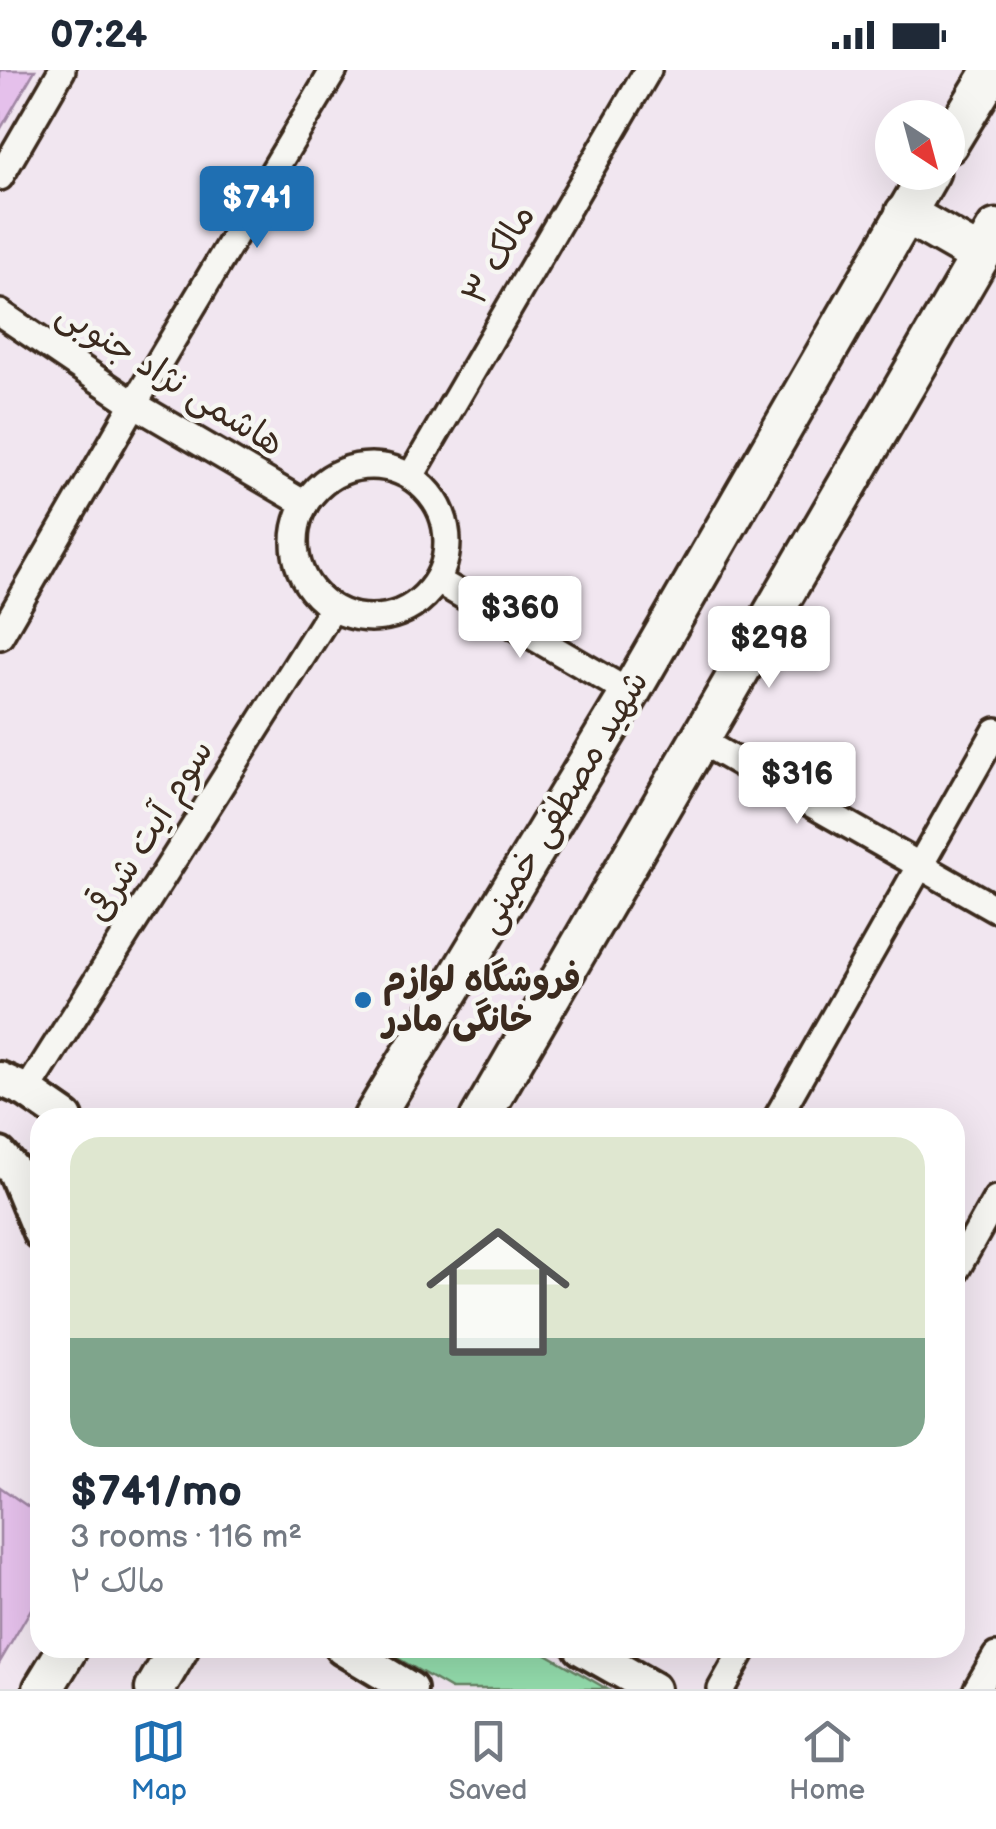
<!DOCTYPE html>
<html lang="en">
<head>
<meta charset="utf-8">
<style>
	body { margin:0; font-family:"Balsamiq Sans","Playpen Sans Arabic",sans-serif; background:#f2f2f3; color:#1f2937; height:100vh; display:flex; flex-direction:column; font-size:38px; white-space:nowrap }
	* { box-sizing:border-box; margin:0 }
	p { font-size:32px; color:#747a83 }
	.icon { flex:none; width:55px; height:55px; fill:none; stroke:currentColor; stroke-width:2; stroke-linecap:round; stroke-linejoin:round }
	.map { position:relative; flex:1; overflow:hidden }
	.sheet { position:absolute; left:30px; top:1038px; width:935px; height:550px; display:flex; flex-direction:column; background:#fff; border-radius:30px; box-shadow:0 10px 40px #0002 }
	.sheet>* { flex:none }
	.needle { width:65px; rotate:144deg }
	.fabs { position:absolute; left:875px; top:30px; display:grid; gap:20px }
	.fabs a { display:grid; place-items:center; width:90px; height:90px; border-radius:50%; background:#fff; box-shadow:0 10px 40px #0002; font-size:50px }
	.price { position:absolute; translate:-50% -85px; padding:0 22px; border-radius:10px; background:#fff; color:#222; font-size:32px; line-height:65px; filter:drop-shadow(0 2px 5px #0008) }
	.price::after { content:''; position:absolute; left:50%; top:60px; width:30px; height:22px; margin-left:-15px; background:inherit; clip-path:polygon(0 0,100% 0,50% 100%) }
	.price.on { background:#1f6fb2; color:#fff }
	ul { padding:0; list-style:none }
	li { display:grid; align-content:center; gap:20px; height:530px; padding:0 40px }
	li+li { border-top:2px solid #e0e1e3 }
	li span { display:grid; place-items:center; height:310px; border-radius:30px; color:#555 }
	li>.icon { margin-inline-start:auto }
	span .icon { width:180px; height:180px; fill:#fffc; stroke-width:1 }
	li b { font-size:42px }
	.status { display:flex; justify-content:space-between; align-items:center; height:70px; padding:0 50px; background:#fff; direction:ltr }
	.status svg { height:28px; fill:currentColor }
	.menu { display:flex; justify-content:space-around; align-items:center; height:140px; border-top:2px solid #e0e1e3; background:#fff; font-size:28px; color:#747a83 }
	.menu a { display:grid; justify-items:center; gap:5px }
	.menu .on { color:#1f6fb2 }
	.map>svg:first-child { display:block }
	.green { fill:#93dcac; stroke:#678365; stroke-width:2.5 }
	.building { fill:#e5c0eb; stroke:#a086a4; stroke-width:2.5 }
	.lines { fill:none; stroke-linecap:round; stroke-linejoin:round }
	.minor-casing { stroke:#3b2a1e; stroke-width:32 }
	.tertiary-casing { stroke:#3b2a1e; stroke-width:40 }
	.secondary-casing { stroke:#3b2a1e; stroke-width:45 }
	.minor { stroke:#f6f6f2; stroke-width:25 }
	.tertiary { stroke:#f6f6f2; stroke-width:32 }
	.secondary { stroke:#f6f6f2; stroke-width:38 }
	.poi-dot { fill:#1f6fb2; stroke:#f6f6f2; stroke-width:4 }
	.labels { text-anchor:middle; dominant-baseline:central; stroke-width:9; stroke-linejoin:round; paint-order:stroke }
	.street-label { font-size:35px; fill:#3b2a1e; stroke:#f6f6f2 }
	.poi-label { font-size:35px; font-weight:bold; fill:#3b2a1e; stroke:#f6f6f2; text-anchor:start }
</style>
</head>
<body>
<div class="status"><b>07:24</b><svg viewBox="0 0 49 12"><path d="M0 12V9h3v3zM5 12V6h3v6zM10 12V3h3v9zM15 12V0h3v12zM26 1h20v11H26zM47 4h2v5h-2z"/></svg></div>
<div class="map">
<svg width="996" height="1619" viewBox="0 0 996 1619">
	<rect width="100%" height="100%" fill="#f1e6f0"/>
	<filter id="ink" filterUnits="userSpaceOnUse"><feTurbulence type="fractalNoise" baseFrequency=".01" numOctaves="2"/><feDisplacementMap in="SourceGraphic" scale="20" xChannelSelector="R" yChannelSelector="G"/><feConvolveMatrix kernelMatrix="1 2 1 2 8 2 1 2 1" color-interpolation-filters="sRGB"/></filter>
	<g filter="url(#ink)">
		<!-- green -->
		<path class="green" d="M380,1578h156l71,41h-156z"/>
		<!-- building -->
		<g class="building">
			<path d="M0,0h35l-35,60z"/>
			<path d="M0,1417l40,28v79l-40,68z"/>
		</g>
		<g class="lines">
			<!-- minor casing -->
			<g class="minor-casing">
				<g id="minor">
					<path d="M0,107l62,-107"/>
					<path d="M0,243l134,91 171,100"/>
					<circle cx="371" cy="472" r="76"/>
					<path d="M411,406l237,-406"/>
					<path d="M438,511l192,112"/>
					<path d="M0,566l134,-232 200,-334"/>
					<path d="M701,671l295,168"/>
					<path d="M27,1021l305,-482"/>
					<path d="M777,1048l219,-387"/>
					<path d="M955,1202l41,-73"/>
					<path d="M721,1619l23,-41"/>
					<path d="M977,1619l19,-33"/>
				</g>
			</g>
			<!-- tertiary casing -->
			<g class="tertiary-casing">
				<g id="tertiary">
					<path d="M0,1009l27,12 39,27"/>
					<path d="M0,1085l15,17 25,61"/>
					<path d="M342,1578l68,41"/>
					<path d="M581,1578l72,41"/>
				</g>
			</g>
			<!-- secondary casing -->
			<g class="secondary-casing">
				<g id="secondary">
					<path d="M948,74l45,-74"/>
					<path d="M905,143l75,43"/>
					<path d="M373,1048l257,-425 300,-521"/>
					<path d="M480,1048l516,-889"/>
					<path d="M43,1619l25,-41"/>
					<path d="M155,1619l24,-41"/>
				</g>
			</g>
			<!-- minor -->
			<use href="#minor" class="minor"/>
			<!-- tertiary -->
			<use href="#tertiary" class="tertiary"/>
			<!-- secondary -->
			<use href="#secondary" class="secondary"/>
		</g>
	</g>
	<!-- markers -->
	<circle class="poi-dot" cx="363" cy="930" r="10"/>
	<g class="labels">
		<!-- street labels -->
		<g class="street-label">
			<text transform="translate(499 185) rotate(-60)">مالک ۳</text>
			<text transform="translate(170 309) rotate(32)">هاشمی نژاد جنوبی</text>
			<text transform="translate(563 732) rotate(-59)">شهید مصطفی خمینی</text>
			<text transform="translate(150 761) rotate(-58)">سوم آیت شرقی</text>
		</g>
		<!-- poi labels -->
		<g class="poi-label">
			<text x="383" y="910">فروشگاه لوازم<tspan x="383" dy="40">خانگی مادر</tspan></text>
		</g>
	</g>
</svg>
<div class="fabs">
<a><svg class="needle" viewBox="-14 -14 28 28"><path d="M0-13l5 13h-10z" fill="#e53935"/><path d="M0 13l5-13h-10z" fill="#747a83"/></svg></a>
</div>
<b class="price on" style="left:257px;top:181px">$741</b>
<b class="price" style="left:520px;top:591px">$360</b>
<b class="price" style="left:769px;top:621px">$298</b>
<b class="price" style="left:797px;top:757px">$316</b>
<section class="sheet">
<ul>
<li><span style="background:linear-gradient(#dfe7d0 65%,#7fa58c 0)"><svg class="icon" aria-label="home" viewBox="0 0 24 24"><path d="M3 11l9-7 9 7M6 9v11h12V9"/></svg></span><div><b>$741/mo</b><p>3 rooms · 116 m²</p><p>مالک ۲</p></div></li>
</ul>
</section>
</div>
<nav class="menu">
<a class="on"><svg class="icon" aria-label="map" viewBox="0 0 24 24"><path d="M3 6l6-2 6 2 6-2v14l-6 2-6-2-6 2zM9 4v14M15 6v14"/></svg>Map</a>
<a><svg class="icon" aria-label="saved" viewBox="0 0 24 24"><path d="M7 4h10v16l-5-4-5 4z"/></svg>Saved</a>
<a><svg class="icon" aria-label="home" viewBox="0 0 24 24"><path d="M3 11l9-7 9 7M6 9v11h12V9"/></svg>Home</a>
</nav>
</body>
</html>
